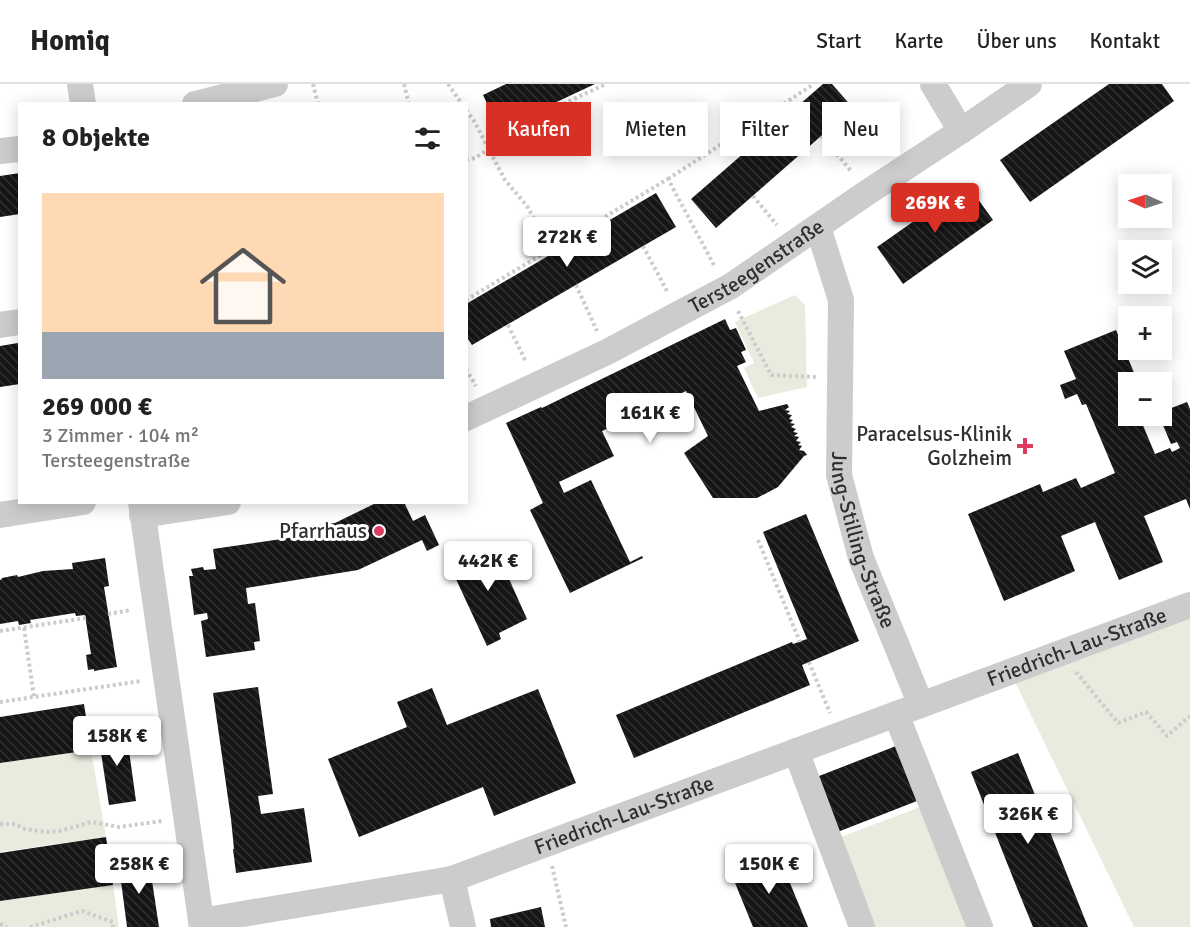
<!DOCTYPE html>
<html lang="de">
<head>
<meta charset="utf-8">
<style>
	body { margin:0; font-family:Signika,sans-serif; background:#f2f2f2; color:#222; height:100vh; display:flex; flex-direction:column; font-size:22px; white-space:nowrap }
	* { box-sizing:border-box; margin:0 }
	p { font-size:20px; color:#767676 }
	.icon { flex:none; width:33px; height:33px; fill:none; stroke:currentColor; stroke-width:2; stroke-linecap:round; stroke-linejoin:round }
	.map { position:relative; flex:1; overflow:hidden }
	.panel { position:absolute; left:18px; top:18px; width:450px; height:402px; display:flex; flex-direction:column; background:#fff; border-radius:0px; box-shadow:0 3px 15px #0003 }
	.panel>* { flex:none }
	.hud { position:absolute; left:486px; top:18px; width:570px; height:54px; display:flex; gap:12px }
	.needle { width:39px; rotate:273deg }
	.fabs { position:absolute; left:1118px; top:90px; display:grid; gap:12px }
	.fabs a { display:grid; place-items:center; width:54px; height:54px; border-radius:0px; background:#fff; box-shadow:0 3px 15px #0003; font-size:30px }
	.price { position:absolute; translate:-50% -51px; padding:0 14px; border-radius:6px; background:#fff; color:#222; font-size:20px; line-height:39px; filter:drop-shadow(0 2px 3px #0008) }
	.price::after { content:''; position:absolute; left:50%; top:36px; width:18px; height:14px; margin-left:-9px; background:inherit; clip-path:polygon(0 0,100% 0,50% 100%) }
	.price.on { background:#d93025; color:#fff }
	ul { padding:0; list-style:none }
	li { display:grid; align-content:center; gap:12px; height:318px; padding:0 24px }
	li span { display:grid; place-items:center; height:186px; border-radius:0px; color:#555 }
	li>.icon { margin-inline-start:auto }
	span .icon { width:108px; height:108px; fill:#fffc; stroke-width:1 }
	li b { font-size:26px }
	h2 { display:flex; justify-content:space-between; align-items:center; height:72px; padding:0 24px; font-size:26px }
	.pill { padding:0 21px; border-radius:0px; background:#fff; box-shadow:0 3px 15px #0003; font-size:21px; line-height:54px }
	.pill.on { background:#d93025; color:#fff }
	header { display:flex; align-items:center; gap:36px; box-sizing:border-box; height:84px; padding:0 30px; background:#fff; border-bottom:2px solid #e0e0e0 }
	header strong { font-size:28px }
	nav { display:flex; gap:33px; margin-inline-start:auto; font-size:21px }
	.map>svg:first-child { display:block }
	.green { fill:#e7ecde }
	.building { fill:url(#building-back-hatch) }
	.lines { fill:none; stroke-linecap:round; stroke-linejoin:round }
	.path { stroke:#ccc; stroke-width:4; stroke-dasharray:3 3; stroke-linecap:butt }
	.minor { stroke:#ccc; stroke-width:26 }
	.poi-dot { fill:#db3d60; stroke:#fff; stroke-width:2 }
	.labels { text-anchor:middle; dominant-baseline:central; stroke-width:6; stroke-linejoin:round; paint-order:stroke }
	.street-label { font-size:21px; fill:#2f2f2f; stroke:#fff }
	.poi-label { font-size:21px; fill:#2f2f2f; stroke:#fff; text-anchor:end }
</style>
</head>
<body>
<header>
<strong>Homiq</strong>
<nav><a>Start</a><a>Karte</a><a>Über uns</a><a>Kontakt</a></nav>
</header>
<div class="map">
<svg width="1190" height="843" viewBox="0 0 1190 843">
	<defs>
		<pattern id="building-back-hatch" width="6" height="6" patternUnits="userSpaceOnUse" patternTransform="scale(1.5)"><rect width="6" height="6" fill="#161616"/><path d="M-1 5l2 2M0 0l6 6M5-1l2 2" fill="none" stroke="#303030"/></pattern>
	</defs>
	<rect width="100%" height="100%" fill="#fff"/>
	<!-- green -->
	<g class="green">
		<path d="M795,211l10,10 2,82 -49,11 -14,-30 10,-5 -19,-41z"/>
		<path d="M1190,530v313h-56l-120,-247z"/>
		<path d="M91,666l15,87 -106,15v-89z"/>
		<path d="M923,722l49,121h-99l-35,-89z"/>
		<path d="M113,801l6,42h-119v-26z"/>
	</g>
	<!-- building -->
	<g class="building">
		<path d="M506,0h89l-96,45 -16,-34z"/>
		<path d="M823,0h9l21,24 -137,120 -25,-29z"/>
		<path d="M1109,0h53l12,17 -144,101 -30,-42z"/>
		<path d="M20,89v41l-20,3v-41z"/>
		<path d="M967,100l26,36 -90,64 -26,-37z"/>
		<path d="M656,109l20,34 -204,118 -6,-9v-32z"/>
		<path d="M725,235l5,11 6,-2 10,22 -5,2 5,10 -9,4 22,45 28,-7 2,3 -4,3 5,1 -3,3 5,1 -3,4 4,1 -3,3 5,1 -4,3 5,2 -3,3 5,1 -4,3 5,1 -3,4 5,1 -3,3 4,1 -3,4 5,1 3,4 -3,1 -26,31 -21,11h-44l-29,-45 24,-17 -22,-45 -84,40 12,25 -55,26 5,11 27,-13 39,82 12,-6 1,2 -73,35 -40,-83 13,-7 -37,-80 35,-16 1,1z"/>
		<path d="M1116,246l22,52h-10v34h11l16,38 15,-6 2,4 8,-4 -3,-6 -6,2 -12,-28h2v-4l26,-10 3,7v100l-4,-10 -42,17 19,46 -44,18 -24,-58 -34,14 14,35 -71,30 -36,-87 72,-30 3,8 33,-14 5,10 34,-15 -29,-69 -4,1 -5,-11 -12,5 -5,-14 16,-6 -12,-28z"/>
		<path d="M18,259h2v41l-20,3v-41z"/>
		<path d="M378,418h26l9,19 12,-6 14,30 -12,6 -5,-11 -64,30 -112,18 2,16 7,-1 5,38 -6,1 1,8 -49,7 -5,-36 7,-2 -1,-6 -13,2 -5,-39h4l-2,-7 12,-2 1,3 12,-1 -3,-20 89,-13v-9l33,-4z"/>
		<path d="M806,430l53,127 -57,24 8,20 -176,73 -18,-43 176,-73 1,2 14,-5 -44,-107z"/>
		<path d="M492,457l35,78 -28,14 2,6 -14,7 -38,-82 21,-10 -2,-2z"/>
		<path d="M105,474l4,28 -5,1 13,80 -23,4v-2l-6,1 -2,-15 5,-1 -6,-39 -9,1 -1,-3 -45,7 1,3 -12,2 -1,-4 -18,3v-44l2,-1v-1l15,-3 1,2 25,-6 30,-2 -1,-6z"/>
		<path d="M258,603l15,107 -15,2 3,18 43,-6 8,54 -76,11 -3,-24h1l-3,-30 -18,-126z"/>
		<path d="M432,604l15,37 91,-36 38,94 -82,33 -11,-29 -124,50 -31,-78 79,-32 -10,-25z"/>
		<path d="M84,620l7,46 -91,13v-46z"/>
		<path d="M126,645l10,72 -27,4 -11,-72z"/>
		<path d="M896,662l21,55 -82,32 -21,-55z"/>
		<path d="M1018,669l30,74 40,100h-55l-18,-44 -44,-111z"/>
		<path d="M106,753l7,48 -113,16v-48z"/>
		<path d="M778,770l28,68 2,5h-55l-22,-54z"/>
		<path d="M149,777l10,66h-32l-8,-61z"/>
		<path d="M541,823l4,20h-54l-1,-8z"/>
	</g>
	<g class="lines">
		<!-- path -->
		<g class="path">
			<path d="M313,0l5,20"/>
			<path d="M404,0l5,20"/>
			<path d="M448,0l14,20"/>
			<path d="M466,26l8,11 31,59 22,26 24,43"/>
			<path d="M821,52l31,36"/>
			<path d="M466,76l9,-2 14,-9 18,-19 99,-46"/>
			<path d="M668,95l146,-95"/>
			<path d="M753,112l24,29"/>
			<path d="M643,162l25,47"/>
			<path d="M576,201l21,46"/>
			<path d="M466,216l202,-121 47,88"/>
			<path d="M738,227l33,64 46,2"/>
			<path d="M508,241l18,37"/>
			<path d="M466,285l10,17"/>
			<path d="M758,456l42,102"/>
			<path d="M108,530l23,-4"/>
			<path d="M24,544l10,69"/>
			<path d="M0,547l86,-13"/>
			<path d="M809,578l21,51"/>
			<path d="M1076,588l42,51 28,-11 21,24 23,-20"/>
			<path d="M0,618l141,-21"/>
			<path d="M0,740h15l10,5 21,3 13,-1 33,-9 27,5 43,-6"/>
			<path d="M552,782l14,61"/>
			<path d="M0,840l7,3"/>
			<path d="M30,843l52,-16 31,11v5"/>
		</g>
		<!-- minor -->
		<g class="minor">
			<path d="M80,0l3,20"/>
			<path d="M933,0l28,47"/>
			<path d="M195,20l80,-20"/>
			<path d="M0,67l20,-2"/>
			<path id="s1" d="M818,143l23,73 -2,175 22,83 60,147"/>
			<path d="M0,241l20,-3"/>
			<path id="s2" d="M466,334l141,-66 124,-66 137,-94 93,-61 68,-47"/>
			<path d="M141,418l61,425"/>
			<path d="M0,431l83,-13"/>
			<path d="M142,431l86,-13"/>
			<path d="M896,630l84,213"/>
			<path d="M796,667l66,176"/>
			<path d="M452,795l11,48"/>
			<path id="s3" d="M201,837l251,-42 738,-274"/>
		</g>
	</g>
	<!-- markers -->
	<g class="poi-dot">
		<path d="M1022 353h6v6h6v6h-6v6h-6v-6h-6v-6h6z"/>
		<circle cx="379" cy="447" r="6"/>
	</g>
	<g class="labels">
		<!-- street labels -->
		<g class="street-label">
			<text stroke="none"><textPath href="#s2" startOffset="328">Tersteegenstraße</textPath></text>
			<text stroke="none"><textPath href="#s1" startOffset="320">Jung-Stilling-Straße</textPath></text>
			<text stroke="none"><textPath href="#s3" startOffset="921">Friedrich-Lau-Straße</textPath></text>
			<text stroke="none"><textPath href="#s3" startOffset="438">Friedrich-Lau-Straße</textPath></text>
		</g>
		<!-- poi labels -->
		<g class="poi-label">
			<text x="1012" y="350">Paracelsus-Klinik<tspan x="1012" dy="24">Golzheim</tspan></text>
			<text x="367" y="447">Pfarrhaus</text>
		</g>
	</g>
</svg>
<div class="fabs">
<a><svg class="needle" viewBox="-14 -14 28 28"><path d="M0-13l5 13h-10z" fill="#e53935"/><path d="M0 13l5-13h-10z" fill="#767676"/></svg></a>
<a><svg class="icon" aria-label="layers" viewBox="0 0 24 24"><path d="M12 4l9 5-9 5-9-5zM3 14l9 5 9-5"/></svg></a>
<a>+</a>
<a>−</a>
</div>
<b class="price on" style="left:935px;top:150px">269K €</b>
<b class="price" style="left:567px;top:184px">272K €</b>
<b class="price" style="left:650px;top:360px">161K €</b>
<b class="price" style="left:488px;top:508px">442K €</b>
<b class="price" style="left:117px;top:683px">158K €</b>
<b class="price" style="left:1028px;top:761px">326K €</b>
<b class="price" style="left:139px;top:811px">258K €</b>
<b class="price" style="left:769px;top:811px">150K €</b>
<div class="hud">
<a class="pill on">Kaufen</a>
<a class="pill">Mieten</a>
<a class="pill">Filter</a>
<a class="pill">Neu</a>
</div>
<section class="panel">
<h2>8 Objekte<svg class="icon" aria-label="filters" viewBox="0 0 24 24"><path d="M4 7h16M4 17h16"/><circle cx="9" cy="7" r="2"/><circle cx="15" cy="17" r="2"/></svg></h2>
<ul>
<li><span style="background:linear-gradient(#ffd9b3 75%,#9aa5b1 0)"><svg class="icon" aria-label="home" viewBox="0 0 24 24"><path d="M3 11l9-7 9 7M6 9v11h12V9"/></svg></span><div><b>269 000 €</b><p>3 Zimmer · 104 m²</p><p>Tersteegenstraße</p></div></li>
</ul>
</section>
</div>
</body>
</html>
